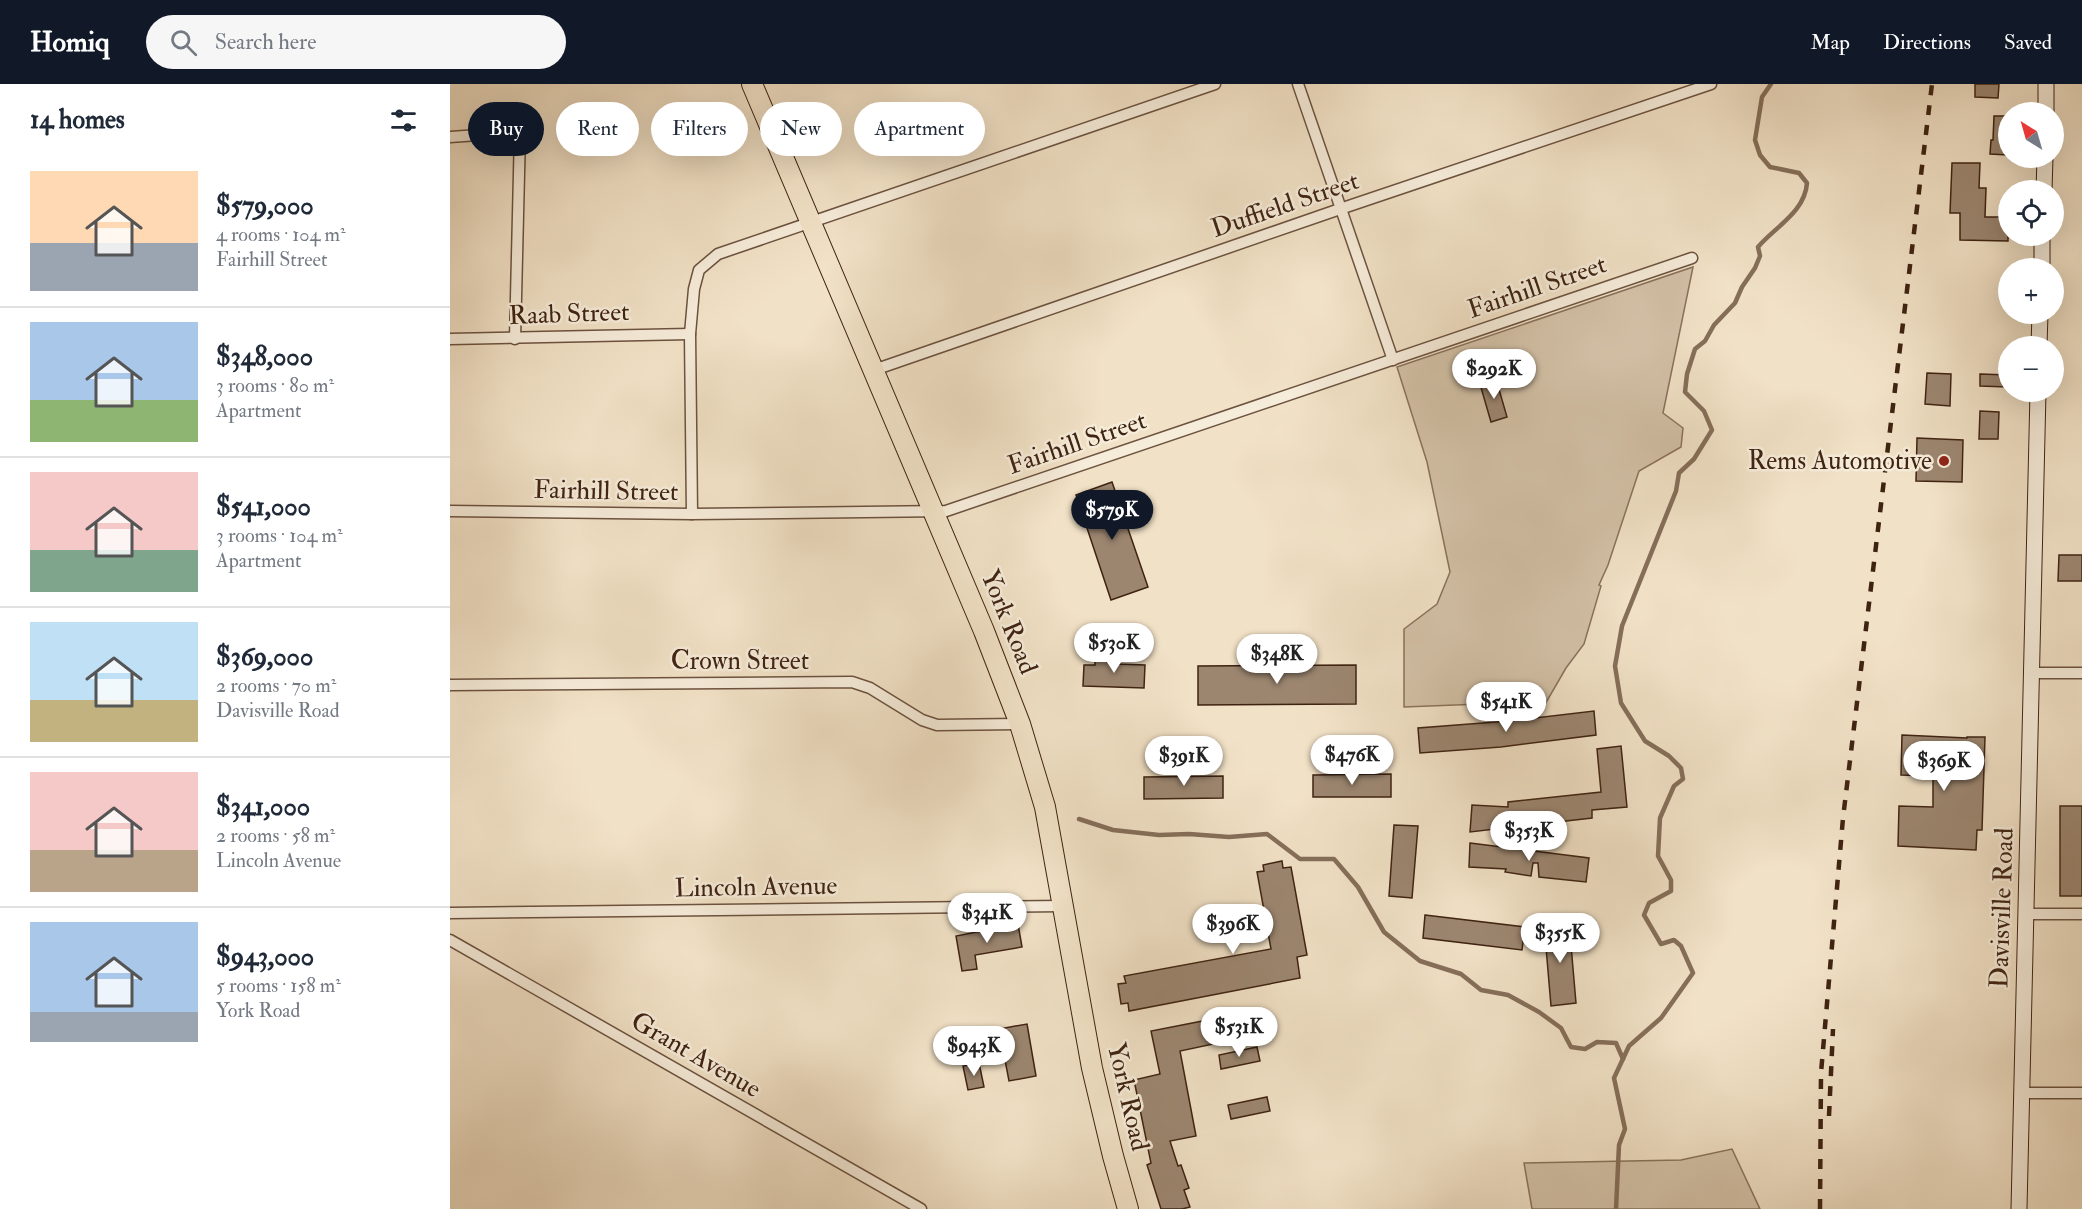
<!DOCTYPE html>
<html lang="en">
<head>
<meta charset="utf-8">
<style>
	body { margin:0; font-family:"IM FELL Double Pica",serif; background:#f6f6f7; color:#1f2937; height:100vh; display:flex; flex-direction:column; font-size:22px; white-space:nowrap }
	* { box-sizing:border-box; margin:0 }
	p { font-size:20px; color:#747a83 }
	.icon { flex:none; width:33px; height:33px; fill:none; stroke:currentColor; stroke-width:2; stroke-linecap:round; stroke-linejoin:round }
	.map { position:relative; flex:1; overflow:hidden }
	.details { display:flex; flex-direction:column; background:#fff; width:450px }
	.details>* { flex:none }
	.banner { position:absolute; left:18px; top:18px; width:570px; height:54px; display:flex; gap:12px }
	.needle { width:39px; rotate:323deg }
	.controls { position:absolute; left:1548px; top:18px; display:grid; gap:12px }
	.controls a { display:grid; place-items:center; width:66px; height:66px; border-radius:50%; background:#fff; box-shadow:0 6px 24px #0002; font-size:30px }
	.price { position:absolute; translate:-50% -51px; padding:0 14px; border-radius:21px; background:#fff; color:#222; font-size:20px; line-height:39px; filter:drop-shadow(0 2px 3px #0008) }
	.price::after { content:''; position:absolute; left:50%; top:36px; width:18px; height:14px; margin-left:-9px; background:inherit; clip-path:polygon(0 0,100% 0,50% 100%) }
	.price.active { background:#111827; color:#fff }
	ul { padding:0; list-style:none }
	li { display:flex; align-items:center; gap:18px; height:150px; padding:0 30px }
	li+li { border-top:2px solid #e0e1e3 }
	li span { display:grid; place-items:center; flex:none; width:168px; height:120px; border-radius:0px; color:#555 }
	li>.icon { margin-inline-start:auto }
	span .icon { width:72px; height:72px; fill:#fffc; stroke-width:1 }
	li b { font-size:26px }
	h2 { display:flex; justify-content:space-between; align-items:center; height:72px; padding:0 30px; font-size:26px }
	.pill { padding:0 21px; border-radius:27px; background:#fff; box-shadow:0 6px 24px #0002; font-size:21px; line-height:54px }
	.pill.active { background:#111827; color:#fff }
	header { display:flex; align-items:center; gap:36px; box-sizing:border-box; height:84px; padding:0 30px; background:#111827; color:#fff }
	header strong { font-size:28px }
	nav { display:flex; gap:33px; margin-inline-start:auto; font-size:21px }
	.search { width:420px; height:54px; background:#f6f6f7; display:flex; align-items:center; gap:15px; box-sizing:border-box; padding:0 21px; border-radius:33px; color:#747a83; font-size:22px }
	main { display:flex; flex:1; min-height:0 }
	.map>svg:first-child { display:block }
	.green { fill:#d3c1a7; stroke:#89725c; stroke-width:1.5 }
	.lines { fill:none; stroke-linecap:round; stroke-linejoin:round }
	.stream { stroke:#856e59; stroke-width:4.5 }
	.building { fill:#9c8670; stroke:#3f2312; stroke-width:1.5 }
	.street-casing { stroke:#6c523f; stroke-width:13 }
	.secondary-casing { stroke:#3f2312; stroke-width:17 }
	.highway-casing { stroke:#3f2312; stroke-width:22 }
	.street { stroke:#f6ecda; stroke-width:10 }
	.secondary { stroke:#f6ecda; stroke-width:15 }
	.highway { stroke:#f1e1c6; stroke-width:20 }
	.rail { stroke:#3f2312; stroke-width:4.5; stroke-dasharray:10 10; stroke-linecap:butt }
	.poi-dot { fill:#8f2418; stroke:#f6ecda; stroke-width:2 }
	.labels { text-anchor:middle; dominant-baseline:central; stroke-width:5; stroke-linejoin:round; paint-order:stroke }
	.street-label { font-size:26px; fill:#3f2312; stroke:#f6ecda }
	.poi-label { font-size:26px; fill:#3f2312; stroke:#f6ecda; text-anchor:end }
</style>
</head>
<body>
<header>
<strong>Homiq</strong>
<div class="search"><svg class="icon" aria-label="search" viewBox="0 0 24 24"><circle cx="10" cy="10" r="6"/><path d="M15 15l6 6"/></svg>Search here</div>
<nav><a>Map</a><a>Directions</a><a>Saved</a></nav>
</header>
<main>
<section class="details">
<h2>14 homes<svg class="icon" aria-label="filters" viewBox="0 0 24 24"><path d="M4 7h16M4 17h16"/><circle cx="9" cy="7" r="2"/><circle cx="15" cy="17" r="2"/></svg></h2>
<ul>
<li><span style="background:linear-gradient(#ffd9b3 60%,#9aa5b1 0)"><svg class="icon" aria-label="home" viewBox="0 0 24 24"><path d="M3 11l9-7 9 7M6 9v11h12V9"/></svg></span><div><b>$579,000</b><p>4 rooms · 104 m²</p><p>Fairhill Street</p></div></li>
<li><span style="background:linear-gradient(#a9c7e8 65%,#8fb573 0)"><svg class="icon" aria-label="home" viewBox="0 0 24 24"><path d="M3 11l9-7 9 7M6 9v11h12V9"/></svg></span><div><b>$348,000</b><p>3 rooms · 80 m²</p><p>Apartment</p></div></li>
<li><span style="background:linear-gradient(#f6c9c9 65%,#7fa58c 0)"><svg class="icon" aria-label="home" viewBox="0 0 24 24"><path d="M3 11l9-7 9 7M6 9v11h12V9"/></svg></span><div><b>$541,000</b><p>3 rooms · 104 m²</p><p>Apartment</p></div></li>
<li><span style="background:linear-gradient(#bfe0f5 65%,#c2b280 0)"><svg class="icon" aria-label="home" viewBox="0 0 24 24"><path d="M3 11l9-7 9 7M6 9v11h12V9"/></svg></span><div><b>$369,000</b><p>2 rooms · 70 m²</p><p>Davisville Road</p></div></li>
<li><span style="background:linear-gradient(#f6c9c9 65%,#b9a48a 0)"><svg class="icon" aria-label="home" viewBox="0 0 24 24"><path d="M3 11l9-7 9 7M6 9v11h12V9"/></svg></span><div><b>$341,000</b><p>2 rooms · 58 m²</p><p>Lincoln Avenue</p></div></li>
<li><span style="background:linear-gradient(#a9c7e8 75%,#9aa5b1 0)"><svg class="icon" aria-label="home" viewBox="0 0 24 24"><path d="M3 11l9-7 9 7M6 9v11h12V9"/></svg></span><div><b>$943,000</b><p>5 rooms · 158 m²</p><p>York Road</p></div></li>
</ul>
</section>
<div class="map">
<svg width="1632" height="1125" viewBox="0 0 1632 1125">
	<rect width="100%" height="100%" fill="#f1e1c6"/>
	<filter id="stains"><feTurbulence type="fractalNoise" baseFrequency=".00333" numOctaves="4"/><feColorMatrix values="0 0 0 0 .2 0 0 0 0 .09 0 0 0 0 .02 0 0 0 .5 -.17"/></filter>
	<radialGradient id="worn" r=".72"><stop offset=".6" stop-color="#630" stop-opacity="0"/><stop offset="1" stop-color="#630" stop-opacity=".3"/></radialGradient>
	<!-- green -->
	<g class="green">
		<path d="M1243,183l-30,146 20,15 -2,19 -42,24 -31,94 -9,20 2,1 -17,58 -18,24 -22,38 -42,5 -19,5 -2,-12 -77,3v-78l33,-25 13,-32 -23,-110 -30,-95z"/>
		<path d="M1282,1065l28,60h-228l-8,-46 157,-3z"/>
	</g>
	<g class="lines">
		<!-- stream -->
		<g class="stream">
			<path d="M629,735l34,11 46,5 30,-1 40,3 38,-3 33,25h34l24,28 26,45 36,29 41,13 20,16 27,5 31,17 22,16 10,19 14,2 12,-7 19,1 7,16"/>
			<path d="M1166,1125l3,-64 6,-16 -11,-51 15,-32 32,-28 32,-45 -12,-27 -7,-6 -13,4 -17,-29 5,-12 22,-12v-11l-13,-24 2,-38 14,-32 9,-7 -2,-11 -12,-12 -24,-15 -24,-38 -6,-37 7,-40 54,-135 3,-18 15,-14 18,-29 -8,-19 -19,-19 2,-18 8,-25 10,-8 9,-16 21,-22 7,-16 13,-19 5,-12 -2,-9c17,-20 47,-35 49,-64l-8,-10 -29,-6 -10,-12 -5,-15 7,-43 9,-13"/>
		</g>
	</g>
	<!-- building -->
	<g class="building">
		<path d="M1525,0h24l-1,14 -23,-1z"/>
		<path d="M1544,32h14v39l-18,-1 1,-14h2z"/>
		<path d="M1502,79h28l-1,25h7l-1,29h23v24l-48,-1v-27h-10z"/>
		<path d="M1477,289l24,1 -1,32 -25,-2z"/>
		<path d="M1530,290l28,1v12l-28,-1z"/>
		<path d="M1046,295l11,38 -16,5 -11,-38z"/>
		<path d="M1530,327l19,1 -1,27h-19z"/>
		<path d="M1467,354l46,2 -1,42 -46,-1z"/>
		<path d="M662,398l36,105 -37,13 -35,-105z"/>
		<path d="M1609,471h23v26h-24z"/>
		<path d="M645,573l22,1v6l28,1 -1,23 -61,-2 1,-21h11z"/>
		<path d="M906,581v39l-158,1v-39z"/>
		<path d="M1144,627l2,24 -95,12 -81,6 -2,-25 91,-7z"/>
		<path d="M1452,651l65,3v-1h18l-3,93h-5l-1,20 -78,-4 1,-40 34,1v-31l-32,-1z"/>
		<path d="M1171,662l6,61 -35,3v8l-122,14 2,-27 36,2v-5l93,-10 -4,-43z"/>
		<path d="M941,690v23h-78v-22z"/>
		<path d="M773,692v22l-79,1v-22z"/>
		<rect x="1610" y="722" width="22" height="90"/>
		<path d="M944,741l24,1 -6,72 -23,-2z"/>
		<path d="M1020,759l119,15 -3,24 -47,-5 -1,-14h-5l-2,13 -26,-4 1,-3 -37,-2z"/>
		<path d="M832,777l1,7 8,-1 16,88 -10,2 3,21 -171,33 -1,-8 -7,1 -3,-20 8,-1 -2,-7 147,-27 -14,-77 7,-1 -1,-6z"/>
		<path d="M975,831l100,12 -3,23 -99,-12z"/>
		<path d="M1119,838l7,81 -25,3 -7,-82z"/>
		<path d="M568,840l4,23 -47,8 2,14 -15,2 -6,-35z"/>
		<path d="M763,935l5,24 -38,8 16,85 -26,5 8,25 3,-1 8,23 -5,2 6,17 -8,2h-21l-14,-44 4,-2 -17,-83 26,-6 -9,-43z"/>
		<path d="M577,940l9,52 -27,5 -10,-52z"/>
		<path d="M807,963l3,14 -39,8 -2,-14z"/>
		<path d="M529,979l5,24 -16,3 -5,-24z"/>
		<path d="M817,1013l3,14 -39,8 -3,-14z"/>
	</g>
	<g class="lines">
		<!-- street casing -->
		<g class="street-casing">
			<g id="street">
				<path d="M848,0l95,276"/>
				<path d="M0,53l70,-5 -5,207"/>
				<path d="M0,255l240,-5"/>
				<path d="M424,286l466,-161 371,-125"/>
				<path d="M0,427l242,3 254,-3 746,-253"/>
				<path d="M242,430l-2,-180 4,-45 5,-19 19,-16 497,-170"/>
				<path d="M1583,589h49"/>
				<path d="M0,601l402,-3 18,6 52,32 15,5 83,-1"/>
				<path d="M0,829l613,-7"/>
				<path d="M1576,830h56"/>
				<path d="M0,856l471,269"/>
				<path d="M1572,1009h60"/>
			</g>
		</g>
		<!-- secondary casing -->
		<g class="secondary-casing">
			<g id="secondary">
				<path d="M1596,28v-28"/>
				<path d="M1594,106l1,-32"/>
				<path d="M1592,184v-32"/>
				<path d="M1589,262l1,-32"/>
				<path d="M1569,1125l19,-817"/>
			</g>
		</g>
		<!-- highway casing -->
		<g class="highway-casing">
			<path id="highway" d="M302,0l232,547 36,93 25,83 47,261 21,88 15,53"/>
		</g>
		<!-- street -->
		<use href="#street" class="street"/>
		<!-- secondary -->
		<use href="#secondary" class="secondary"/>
		<!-- highway -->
		<use href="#highway" class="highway"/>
		<!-- rail -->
		<g class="rail">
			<path d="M1379,1032l4,-87"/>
			<path d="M1370,1125l1,-136 22,-255 89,-734"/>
		</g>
	</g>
	<!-- markers -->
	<circle class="poi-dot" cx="1494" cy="377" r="6"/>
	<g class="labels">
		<!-- street labels -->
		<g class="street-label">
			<text transform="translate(835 121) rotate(-19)">Duffield Street</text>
			<text transform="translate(1087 203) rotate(-19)">Fairhill Street</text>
			<text transform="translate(119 230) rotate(-2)">Raab Street</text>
			<text transform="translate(627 359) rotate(-19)">Fairhill Street</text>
			<text transform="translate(156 407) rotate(1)">Fairhill Street</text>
			<text transform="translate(559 538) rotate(68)">York Road</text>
			<text x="290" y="577">Crown Street</text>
			<text transform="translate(306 803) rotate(-1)">Lincoln Avenue</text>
			<text transform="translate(1552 824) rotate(-88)">Davisville Road</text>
			<text transform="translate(246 971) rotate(30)">Grant Avenue</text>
			<text transform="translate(678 1013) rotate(77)">York Road</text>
		</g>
		<!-- poi labels -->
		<g class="poi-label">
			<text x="1482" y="377">Rems Automotive</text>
		</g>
	</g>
	<rect width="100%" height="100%" filter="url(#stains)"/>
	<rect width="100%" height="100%" fill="url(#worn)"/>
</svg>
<div class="controls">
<a><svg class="needle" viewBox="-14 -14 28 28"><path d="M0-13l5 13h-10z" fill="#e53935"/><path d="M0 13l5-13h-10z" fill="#747a83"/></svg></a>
<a><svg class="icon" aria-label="locate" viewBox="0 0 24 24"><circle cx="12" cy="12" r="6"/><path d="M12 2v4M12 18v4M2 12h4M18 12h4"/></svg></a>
<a>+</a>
<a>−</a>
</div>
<b class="price" style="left:1044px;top:316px">$292K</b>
<b class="price active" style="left:662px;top:457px">$579K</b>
<b class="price" style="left:664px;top:590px">$530K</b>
<b class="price" style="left:827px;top:601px">$348K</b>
<b class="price" style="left:1056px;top:649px">$541K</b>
<b class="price" style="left:902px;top:702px">$476K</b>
<b class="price" style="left:734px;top:703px">$391K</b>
<b class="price" style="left:1494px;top:708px">$369K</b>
<b class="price" style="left:1079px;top:778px">$353K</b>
<b class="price" style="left:537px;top:860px">$341K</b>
<b class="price" style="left:783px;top:871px">$396K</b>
<b class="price" style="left:1110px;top:880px">$355K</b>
<b class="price" style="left:789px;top:974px">$531K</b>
<b class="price" style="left:524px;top:993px">$943K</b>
<div class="banner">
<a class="pill active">Buy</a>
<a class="pill">Rent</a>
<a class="pill">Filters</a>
<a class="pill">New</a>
<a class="pill">Apartment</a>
</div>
</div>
</main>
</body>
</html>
